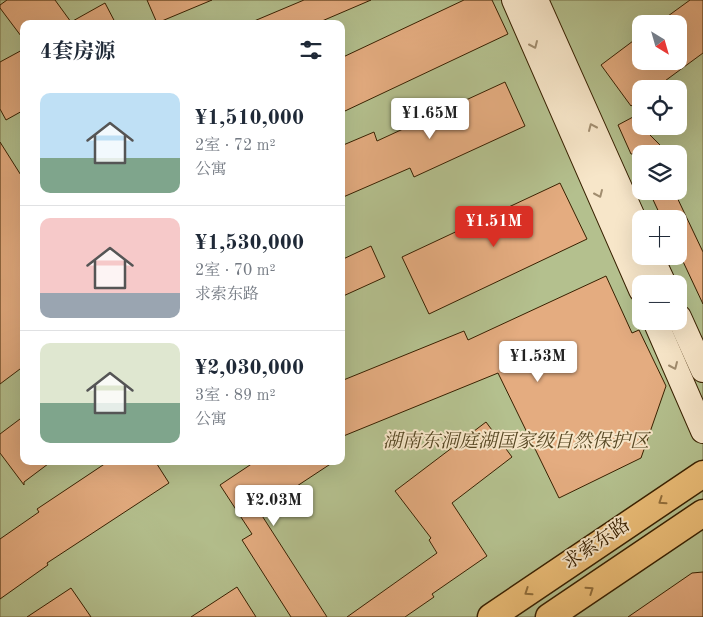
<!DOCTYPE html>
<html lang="zh">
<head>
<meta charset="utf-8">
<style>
	body { margin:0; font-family:"Old Standard TT","Noto Serif SC",serif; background:#f2f2f3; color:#1f2937; height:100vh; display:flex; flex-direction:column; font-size:19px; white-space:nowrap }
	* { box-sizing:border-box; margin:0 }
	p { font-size:16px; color:#747a83 }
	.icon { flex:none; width:28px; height:28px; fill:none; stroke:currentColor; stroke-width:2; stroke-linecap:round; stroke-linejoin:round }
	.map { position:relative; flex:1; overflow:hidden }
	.panel { position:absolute; left:20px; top:20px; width:325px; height:445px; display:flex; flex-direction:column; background:#fff; border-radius:10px; box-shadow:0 5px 20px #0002 }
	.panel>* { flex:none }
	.needle { width:32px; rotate:143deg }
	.controls { position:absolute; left:632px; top:15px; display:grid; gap:10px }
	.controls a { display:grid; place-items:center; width:55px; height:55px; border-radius:10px; background:#fff; box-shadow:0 5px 20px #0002; font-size:25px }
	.price { position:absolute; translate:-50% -42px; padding:0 11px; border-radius:5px; background:#fff; color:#222; font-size:16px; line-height:32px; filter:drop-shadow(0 1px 2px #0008) }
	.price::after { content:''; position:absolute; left:50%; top:30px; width:15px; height:11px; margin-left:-8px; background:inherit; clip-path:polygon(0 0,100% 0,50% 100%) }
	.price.active { background:#d93025; color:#fff }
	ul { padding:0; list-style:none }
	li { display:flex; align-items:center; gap:15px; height:125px; padding:0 20px }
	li+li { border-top:1px solid #e0e1e3 }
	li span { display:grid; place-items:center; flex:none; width:140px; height:100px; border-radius:10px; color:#555 }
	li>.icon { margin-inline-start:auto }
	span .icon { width:60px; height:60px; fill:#fffc; stroke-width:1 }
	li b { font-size:21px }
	h2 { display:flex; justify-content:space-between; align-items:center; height:60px; padding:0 20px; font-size:21px }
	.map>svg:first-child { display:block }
	.green { fill:#b4c08e; stroke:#767047; fill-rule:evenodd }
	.building { fill:#e4ac80; stroke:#382000 }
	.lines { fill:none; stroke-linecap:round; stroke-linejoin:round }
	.secondary-casing { stroke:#382000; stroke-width:26 }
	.primary-casing { stroke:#382000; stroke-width:29 }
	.secondary { stroke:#f7e6c9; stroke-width:24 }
	.primary { stroke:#eabc76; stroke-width:26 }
	.oneway { stroke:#a18d6f }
	.oneway2 { stroke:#916e3b }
	.labels { text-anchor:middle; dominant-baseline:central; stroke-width:4; stroke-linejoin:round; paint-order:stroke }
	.park-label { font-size:19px; font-style:italic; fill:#574824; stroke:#f7e6c9 }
	.street-label { font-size:19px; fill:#382000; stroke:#f7e6c9 }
</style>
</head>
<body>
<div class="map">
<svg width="703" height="617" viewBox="0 0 703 617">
	<rect width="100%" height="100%" fill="#f3d9ac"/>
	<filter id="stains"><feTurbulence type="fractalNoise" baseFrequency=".004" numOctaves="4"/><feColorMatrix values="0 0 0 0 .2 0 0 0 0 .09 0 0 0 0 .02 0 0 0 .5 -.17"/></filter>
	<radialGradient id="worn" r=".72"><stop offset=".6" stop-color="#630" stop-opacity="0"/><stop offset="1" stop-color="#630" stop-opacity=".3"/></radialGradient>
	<!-- green -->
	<path class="green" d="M0,0h703v617h-703zM24,24h317v437h-317zM641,24h38v37h-38zM641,89h38v37h-38zM641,154h38v37h-38zM641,219h38v37h-38zM641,284h38v37h-38z"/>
	<!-- building -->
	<g class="building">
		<path d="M7,0h48l16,22 34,-19 11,21h-92v16l-24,-32v-3z"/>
		<path d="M147,0h65l-55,23z"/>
		<path d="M304,0h67l-56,24h-68z"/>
		<path d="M464,0h28l16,34 -163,77 -4,-8v-45z"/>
		<path d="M690,0h13v53l-49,36h-13v9l-10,8 -30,-41 40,-30v26h38v-37h-22z"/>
		<path d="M24,49v61l-18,10 -6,-11v-47z"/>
		<path d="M505,82l20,44 -111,51 -4,-9 -69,30v-52l33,-14 3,9z"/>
		<path d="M633,117l8,9 28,28h-38l-13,-29z"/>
		<path d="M0,142l24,38v186l-24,18z"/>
		<path d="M560,183l27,56 -158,75 -27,-57z"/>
		<path d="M649,191h25l29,61v52l-24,-51v-34h-17z"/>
		<path d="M371,246l14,31 -44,20v-37z"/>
		<path d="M606,276l26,57 7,-3 27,56 -25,72 -82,40 -61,-125 -157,64v-56l123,-50 4,9z"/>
		<path d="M24,416v45h28l-28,21v3l-24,-32v-19z"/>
		<path d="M486,422l26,35 -60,46 35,53 -55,38 2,3 -29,20h-58l90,-64 -8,-13 2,-2 -36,-47z"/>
		<path d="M109,461h46l14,22 -122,80 1,2 -48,34v-60l39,-27 -2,-3z"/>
		<path d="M256,461h79l-76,50 68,106h-36l-49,-77 10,-6 -32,-49z"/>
		<path d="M703,572v45h-75l64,-44z"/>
		<path d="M237,587l19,30h-65z"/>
		<path d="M71,588l20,29h-64z"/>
	</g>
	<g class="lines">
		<!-- secondary casing -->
		<g class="secondary-casing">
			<g id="secondary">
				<path d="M514,0l127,290"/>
				<path d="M536,0l105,235"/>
				<path d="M651,256l13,28"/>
				<path d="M679,317l24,53"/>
				<path d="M655,321l48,110"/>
			</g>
		</g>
		<!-- primary casing -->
		<g class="primary-casing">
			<g id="primary">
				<path d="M491,617l212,-143"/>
				<path d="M549,617l154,-104"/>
			</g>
		</g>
		<!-- secondary -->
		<use href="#secondary" class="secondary"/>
		<!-- primary -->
		<use href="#primary" class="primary"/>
	</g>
	<!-- one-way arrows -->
	<defs><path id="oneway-chevron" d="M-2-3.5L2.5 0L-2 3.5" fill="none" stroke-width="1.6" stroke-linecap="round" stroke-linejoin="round" transform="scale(1.25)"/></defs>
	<g class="oneway">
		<use href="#oneway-chevron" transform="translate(534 45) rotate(66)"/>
		<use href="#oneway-chevron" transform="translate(592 127) rotate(-114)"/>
		<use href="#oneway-chevron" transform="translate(599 194) rotate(66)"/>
		<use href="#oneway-chevron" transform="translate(674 366) rotate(66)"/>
	</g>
	<g class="oneway2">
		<use href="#oneway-chevron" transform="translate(662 501) rotate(146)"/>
		<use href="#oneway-chevron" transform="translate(590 590) rotate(-34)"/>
		<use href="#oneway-chevron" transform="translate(528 592) rotate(146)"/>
	</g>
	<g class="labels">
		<!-- park labels -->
		<g class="park-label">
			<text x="516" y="442">湖南东洞庭湖国家级自然保护区</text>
		</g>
		<!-- street labels -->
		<g class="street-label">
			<text transform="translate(597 545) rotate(-34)">求索东路</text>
		</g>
	</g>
	<rect width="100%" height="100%" filter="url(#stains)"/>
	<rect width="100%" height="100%" fill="url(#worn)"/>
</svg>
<div class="controls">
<a><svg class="needle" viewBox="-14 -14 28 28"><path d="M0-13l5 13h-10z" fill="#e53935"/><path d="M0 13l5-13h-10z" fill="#747a83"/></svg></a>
<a><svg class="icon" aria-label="locate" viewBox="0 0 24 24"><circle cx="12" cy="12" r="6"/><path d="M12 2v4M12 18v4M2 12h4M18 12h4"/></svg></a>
<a><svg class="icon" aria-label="layers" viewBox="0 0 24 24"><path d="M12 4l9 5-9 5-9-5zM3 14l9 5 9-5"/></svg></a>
<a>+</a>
<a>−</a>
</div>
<b class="price" style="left:430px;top:140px">¥1.65M</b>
<b class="price active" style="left:494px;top:248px">¥1.51M</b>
<b class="price" style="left:538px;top:383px">¥1.53M</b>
<b class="price" style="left:274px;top:527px">¥2.03M</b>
<section class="panel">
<h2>4套房源<svg class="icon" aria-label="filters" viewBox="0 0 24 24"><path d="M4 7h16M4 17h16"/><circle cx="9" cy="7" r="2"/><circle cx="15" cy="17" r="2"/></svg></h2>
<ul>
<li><span style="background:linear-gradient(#bfe0f5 65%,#7fa58c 0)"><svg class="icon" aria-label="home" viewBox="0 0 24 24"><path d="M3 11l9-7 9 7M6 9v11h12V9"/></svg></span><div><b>¥1,510,000</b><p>2室 · 72 m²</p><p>公寓</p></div></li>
<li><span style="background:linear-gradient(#f6c9c9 75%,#9aa5b1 0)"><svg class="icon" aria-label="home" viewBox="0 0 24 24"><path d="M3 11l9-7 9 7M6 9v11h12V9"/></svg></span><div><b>¥1,530,000</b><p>2室 · 70 m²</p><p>求索东路</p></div></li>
<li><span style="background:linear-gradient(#dfe7d0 60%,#7fa58c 0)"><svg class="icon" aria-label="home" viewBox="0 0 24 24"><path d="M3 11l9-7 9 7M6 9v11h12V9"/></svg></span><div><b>¥2,030,000</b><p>3室 · 89 m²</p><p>公寓</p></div></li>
</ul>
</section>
</div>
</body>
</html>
